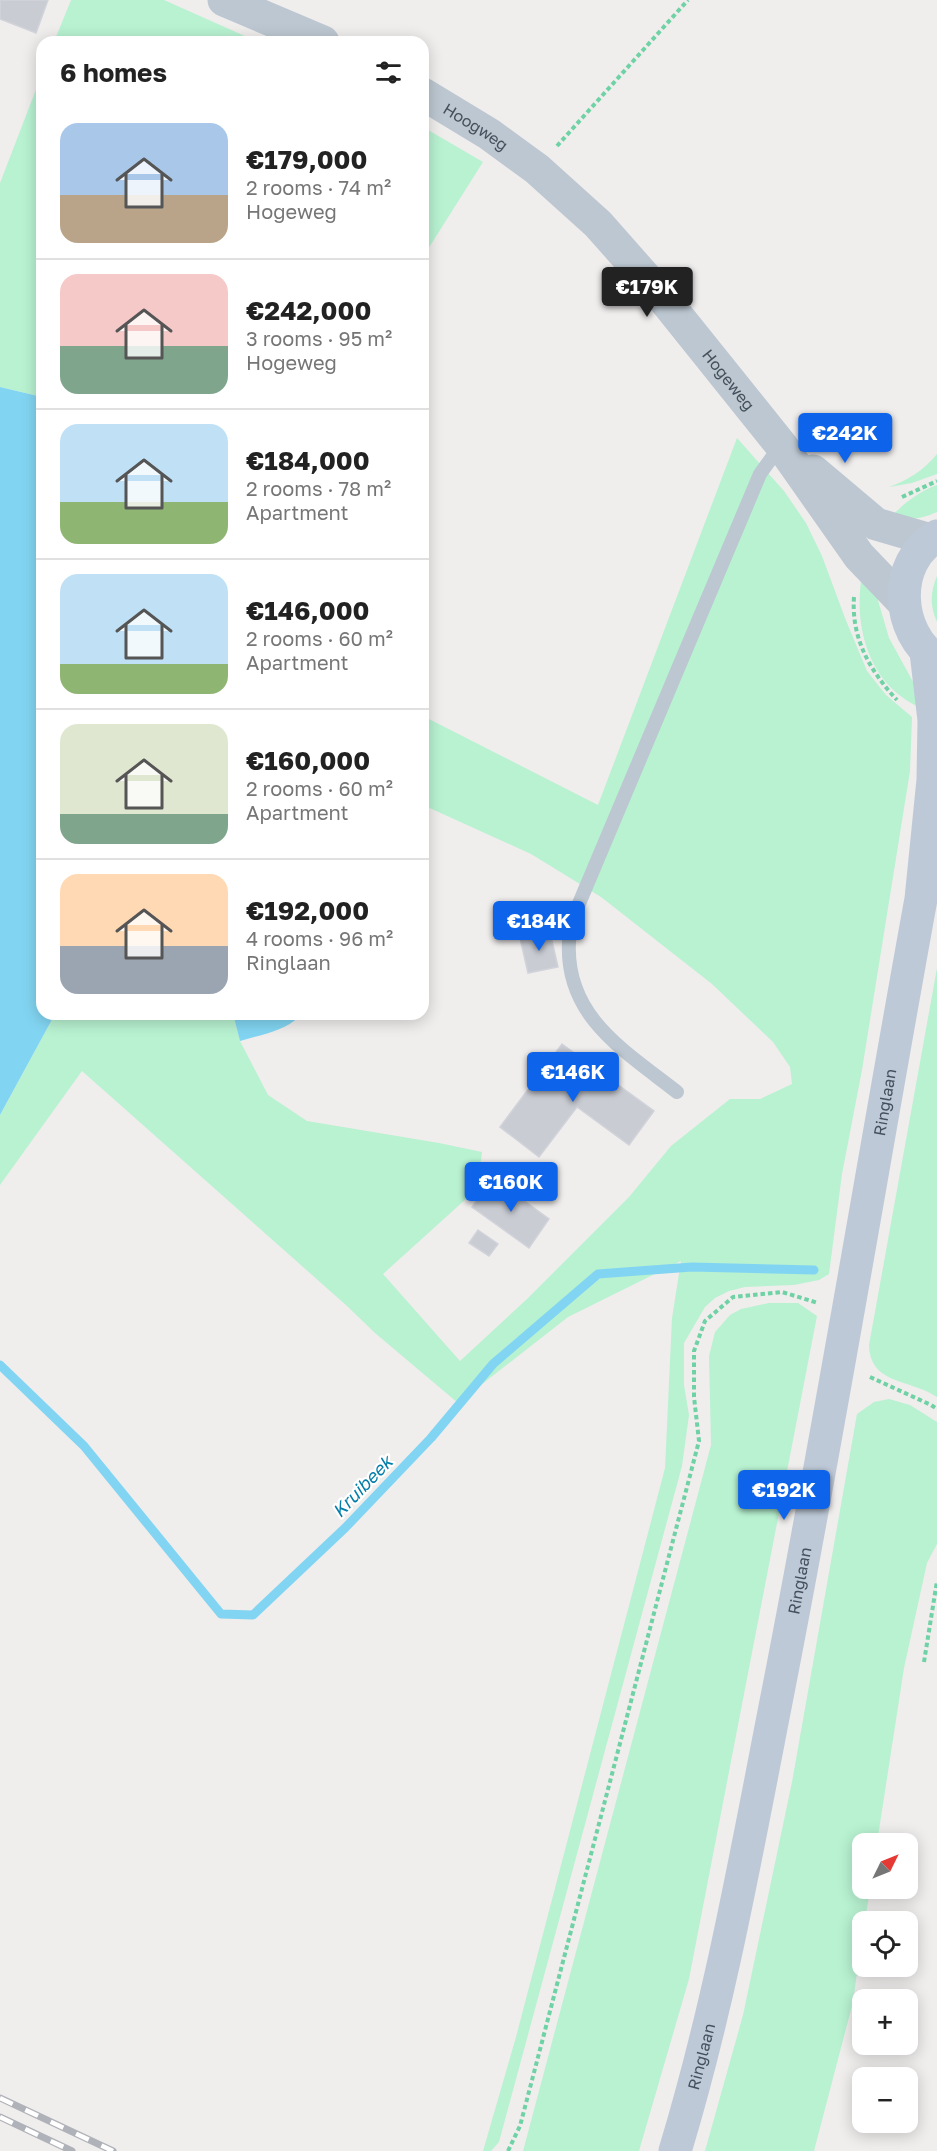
<!DOCTYPE html>
<html lang="en">
<head>
<meta charset="utf-8">
<style>
	body { margin:0; font-family:"Golos Text",sans-serif; background:#f6f6f6; color:#222; height:100vh; display:flex; flex-direction:column; font-size:22px; white-space:nowrap }
	* { box-sizing:border-box; margin:0 }
	p { font-size:20px; color:#767676 }
	.icon { flex:none; width:33px; height:33px; fill:none; stroke:currentColor; stroke-width:2; stroke-linecap:round; stroke-linejoin:round }
	.map { position:relative; flex:1; overflow:hidden }
	.side { position:absolute; left:36px; top:36px; width:393px; height:984px; display:flex; flex-direction:column; background:#fff; border-radius:18px; box-shadow:0 3px 15px #0003 }
	.side>* { flex:none }
	.needle { width:39px; rotate:47deg }
	.buttons { position:absolute; left:852px; top:1833px; display:grid; gap:12px }
	.buttons a { display:grid; place-items:center; width:66px; height:66px; border-radius:12px; background:#fff; box-shadow:0 3px 15px #0003; font-size:30px }
	.price { position:absolute; translate:-50% -51px; padding:0 14px; border-radius:6px; background:#0d64ea; color:#fff; font-size:20px; line-height:39px; filter:drop-shadow(0 2px 3px #0008) }
	.price::after { content:''; position:absolute; left:50%; top:36px; width:18px; height:14px; margin-left:-9px; background:inherit; clip-path:polygon(0 0,100% 0,50% 100%) }
	.price.active { background:#222; color:#fff }
	ul { padding:0; list-style:none }
	li { display:flex; align-items:center; gap:18px; height:150px; padding:0 24px }
	li+li { border-top:2px solid #e0e0e0 }
	li span { display:grid; place-items:center; flex:none; width:168px; height:120px; border-radius:18px; color:#555 }
	li>.icon { margin-inline-start:auto }
	span .icon { width:72px; height:72px; fill:#fffc; stroke-width:1 }
	li b { font-size:26px }
	h2 { display:flex; justify-content:space-between; align-items:center; height:72px; padding:0 24px; font-size:26px }
	.map>svg:first-child { display:block }
	.green { fill:#b8f2d1 }
	.water { fill:#82d5f2 }
	.lines { fill:none; stroke-linecap:round; stroke-linejoin:round }
	.stream { stroke:#82d5f2; stroke-width:9 }
	.building { fill:#c9ccd3; stroke:#d1d3da; stroke-width:1.5 }
	.path { stroke:#6ed2a5; stroke-width:4; stroke-dasharray:4.5 3; stroke-linecap:butt }
	.service { stroke:#bcc7d1; stroke-width:14 }
	.tertiary { stroke:#bcc7d1; stroke-width:33 }
	.secondary { stroke:#bec9d8; stroke-width:33 }
	.rail-casing { stroke:#afb2b8; stroke-width:7 }
	.rail { stroke:#fff; stroke-width:4.5; stroke-dasharray:14; stroke-linecap:butt }
	.labels { text-anchor:middle; dominant-baseline:central; stroke-width:4.5; stroke-linejoin:round; paint-order:stroke }
	.street-label { font-size:16px; fill:#44505c; stroke:#fff }
	.water-label { font-size:18px; font-style:italic; fill:#047ea9; stroke:#fff }
</style>
</head>
<body>
<div class="map">
<svg width="937" height="2151" viewBox="0 0 937 2151">
	<rect width="100%" height="100%" fill="#f0eded"/>
	<!-- green -->
	<g class="green">
		<path d="M71,0h93l94,42h-204z"/>
		<path d="M42,74v323l-42,-10v-204z"/>
		<path d="M423,127l60,35 -60,95z"/>
		<path d="M737,438l47,53 22,32 16,33 23,62 22,53 19,24 26,22 -2,54 -48,299 -20,104 -13,100 -10,6 -25,5 -49,2 -16,4 -14,7 -10,9 -21,36v42l5,30 -7,51 -183,676 -8,9h-8l33,-114 149,-569 7,-150 9,-57 -113,56 -110,86 -83,-70 -28,-27 -265,-235 -82,114v-70l55,-101h178l7,27 28,54 39,26 132,22 43,9 -5,37 -94,85 77,87 67,-62 102,-102 42,-51 59,-47h30l32,-15 -2,-17 -17,-25 -61,-58 -111,-87 -70,-43 -108,-49v-89l175,89z"/>
		<path d="M937,454v20l-25,9 -23,4c19,-7 35,-17 48,-33z"/>
		<path d="M937,485v27c-16,7 -28,9 -45,4 12,-13 28,-25 45,-31z"/>
		<path d="M862,575l15,22 12,41 28,51 2,18c-50,-23 -66,-80 -57,-132z"/>
		<path d="M937,576v46c-7,-15 -7,-30 0,-46z"/>
		<path d="M937,968v429c-26,-18 -67,-12 -68,-52z"/>
		<path d="M769,1303h29l19,13 -128,663 -50,172h-116l188,-706 -2,-89 6,-24 15,-17 11,-6z"/>
		<path d="M889,1399l21,6 27,17v122l-10,19 -23,105 -27,175 -15,1v44l8,1 -5,32 -3,1v15l-9,65 -39,149h-109l38,-136 49,-233 65,-368 17,-12z"/>
	</g>
	<!-- water -->
	<g class="water">
		<path d="M0,387l42,10v617h13l-55,101z"/>
		<path d="M233,1014h69c-17,18 -40,20 -62,27z"/>
	</g>
	<g class="lines">
		<!-- stream -->
		<path class="stream" d="M0,1365l84,81 137,168 32,1 92,-87 86,-90 62,-74 105,-90 94,-7 122,3"/>
	</g>
	<!-- building -->
	<g class="building">
		<path d="M0,0h48l-12,33 -36,-14z"/>
		<path d="M550,932l8,35 -30,6 -8,-35z"/>
		<path d="M562,1044l92,67 -25,34 -52,-38 -38,50 -39,-30z"/>
		<path d="M493,1178l56,41 -20,29 -57,-41z"/>
		<path d="M478,1230l20,14 -9,12 -20,-13z"/>
	</g>
	<g class="lines">
		<!-- path -->
		<g class="path">
			<path d="M557,146l131,-146"/>
			<path d="M902,497l35,-16"/>
			<path d="M854,597c-3,41 16,74 43,103"/>
			<path d="M870,1377l61,28 6,4"/>
			<path d="M924,1662l13,-81"/>
			<path d="M508,2151l12,-25 179,-685 -5,-44v-46l11,-30 28,-24 49,-5 36,11"/>
		</g>
		<!-- service -->
		<path class="service" d="M677,1092c-52,-41 -112,-75 -108,-150 0,-12 6,-25 9,-36l182,-432 21,-29"/>
		<!-- tertiary -->
		<g class="tertiary">
			<path d="M224,0l99,42"/>
			<path id="s1" d="M423,94l66,40 48,35 61,55 61,69 122,152 78,111 45,47"/>
			<path d="M813,471l63,53 55,16"/>
		</g>
		<!-- secondary -->
		<g class="secondary">
			<path d="M937,536c-46,26 -41,97 0,124"/>
			<path id="s2" d="M675,2151c44,-145 71,-295 100,-444 53,-268 97,-539 146,-808l12,-119 1,-60 -8,-68"/>
		</g>
		<!-- rail casing -->
		<g class="rail-casing">
			<g id="rail">
				<path d="M0,2098l113,53"/>
				<path d="M0,2117l72,34"/>
			</g>
		</g>
		<!-- rail -->
		<use href="#rail" class="rail"/>
	</g>
	<g class="labels">
		<!-- street labels -->
		<g class="street-label">
			<text stroke="none"><textPath href="#s1" startOffset="62">Hoogweg</textPath></text>
			<text stroke="none"><textPath href="#s1" startOffset="422">Hogeweg</textPath></text>
			<text stroke="none"><textPath href="#s2" startOffset="1070">Ringlaan</textPath></text>
			<text stroke="none"><textPath href="#s2" startOffset="584">Ringlaan</textPath></text>
			<text stroke="none"><textPath href="#s2" startOffset="98">Ringlaan</textPath></text>
		</g>
		<!-- water labels -->
		<g class="water-label">
			<text transform="translate(362 1486) rotate(-46)">Kruibeek</text>
		</g>
	</g>
</svg>
<div class="buttons">
<a><svg class="needle" viewBox="-14 -14 28 28"><path d="M0-13l5 13h-10z" fill="#e53935"/><path d="M0 13l5-13h-10z" fill="#767676"/></svg></a>
<a><svg class="icon" aria-label="locate" viewBox="0 0 24 24"><circle cx="12" cy="12" r="6"/><path d="M12 2v4M12 18v4M2 12h4M18 12h4"/></svg></a>
<a>+</a>
<a>−</a>
</div>
<b class="price active" style="left:647px;top:318px">€179K</b>
<b class="price" style="left:845px;top:464px">€242K</b>
<b class="price" style="left:539px;top:952px">€184K</b>
<b class="price" style="left:573px;top:1103px">€146K</b>
<b class="price" style="left:511px;top:1213px">€160K</b>
<b class="price" style="left:784px;top:1521px">€192K</b>
<section class="side">
<h2>6 homes<svg class="icon" aria-label="filters" viewBox="0 0 24 24"><path d="M4 7h16M4 17h16"/><circle cx="9" cy="7" r="2"/><circle cx="15" cy="17" r="2"/></svg></h2>
<ul>
<li><span style="background:linear-gradient(#a9c7e8 60%,#b9a48a 0)"><svg class="icon" aria-label="home" viewBox="0 0 24 24"><path d="M3 11l9-7 9 7M6 9v11h12V9"/></svg></span><div><b>€179,000</b><p>2 rooms · 74 m²</p><p>Hogeweg</p></div></li>
<li><span style="background:linear-gradient(#f6c9c9 60%,#7fa58c 0)"><svg class="icon" aria-label="home" viewBox="0 0 24 24"><path d="M3 11l9-7 9 7M6 9v11h12V9"/></svg></span><div><b>€242,000</b><p>3 rooms · 95 m²</p><p>Hogeweg</p></div></li>
<li><span style="background:linear-gradient(#bfe0f5 65%,#8fb573 0)"><svg class="icon" aria-label="home" viewBox="0 0 24 24"><path d="M3 11l9-7 9 7M6 9v11h12V9"/></svg></span><div><b>€184,000</b><p>2 rooms · 78 m²</p><p>Apartment</p></div></li>
<li><span style="background:linear-gradient(#bfe0f5 75%,#8fb573 0)"><svg class="icon" aria-label="home" viewBox="0 0 24 24"><path d="M3 11l9-7 9 7M6 9v11h12V9"/></svg></span><div><b>€146,000</b><p>2 rooms · 60 m²</p><p>Apartment</p></div></li>
<li><span style="background:linear-gradient(#dfe7d0 75%,#7fa58c 0)"><svg class="icon" aria-label="home" viewBox="0 0 24 24"><path d="M3 11l9-7 9 7M6 9v11h12V9"/></svg></span><div><b>€160,000</b><p>2 rooms · 60 m²</p><p>Apartment</p></div></li>
<li><span style="background:linear-gradient(#ffd9b3 60%,#9aa5b1 0)"><svg class="icon" aria-label="home" viewBox="0 0 24 24"><path d="M3 11l9-7 9 7M6 9v11h12V9"/></svg></span><div><b>€192,000</b><p>4 rooms · 96 m²</p><p>Ringlaan</p></div></li>
</ul>
</section>
</div>
</body>
</html>
